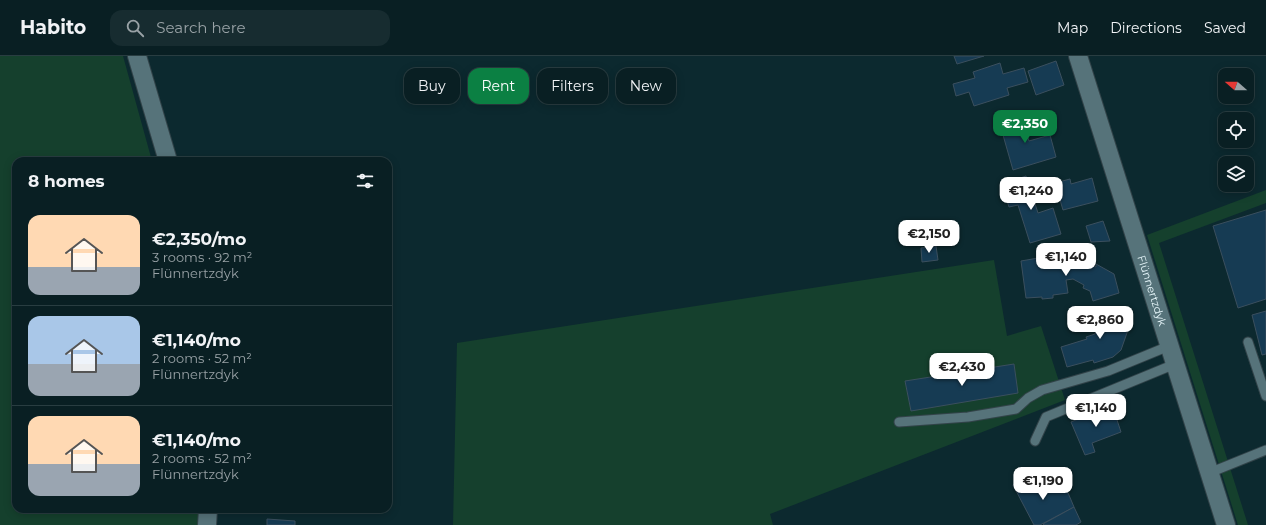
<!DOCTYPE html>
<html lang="en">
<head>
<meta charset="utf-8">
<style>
	body { margin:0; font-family:Montserrat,sans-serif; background:#172c30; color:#f1f3f6; height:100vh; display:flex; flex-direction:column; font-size:15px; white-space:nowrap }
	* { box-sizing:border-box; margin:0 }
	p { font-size:13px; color:#99a2a6 }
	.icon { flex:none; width:22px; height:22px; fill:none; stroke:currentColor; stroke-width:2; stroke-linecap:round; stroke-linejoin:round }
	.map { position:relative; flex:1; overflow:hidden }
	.panel { position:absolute; left:12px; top:101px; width:380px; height:356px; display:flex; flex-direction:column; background:#091f23; border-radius:12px; box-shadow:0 2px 10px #0003,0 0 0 1px #293d41 }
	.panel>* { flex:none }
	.banner { position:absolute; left:404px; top:12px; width:380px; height:36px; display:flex; gap:8px }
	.needle { width:26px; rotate:290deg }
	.buttons { position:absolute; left:1218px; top:12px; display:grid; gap:8px }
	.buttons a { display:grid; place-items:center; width:36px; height:36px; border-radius:8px; background:#091f23; box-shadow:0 2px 10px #0003,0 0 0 1px #293d41; font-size:20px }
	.price { position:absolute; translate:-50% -34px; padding:0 9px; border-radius:8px; background:#fff; color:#222; font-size:13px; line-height:26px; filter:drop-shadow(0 1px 2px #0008) }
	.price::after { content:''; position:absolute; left:50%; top:24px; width:12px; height:9px; margin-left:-6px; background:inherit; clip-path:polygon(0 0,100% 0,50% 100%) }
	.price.current { background:#0b8043; color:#fff }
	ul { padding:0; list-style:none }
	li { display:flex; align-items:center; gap:12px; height:100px; padding:0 16px }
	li+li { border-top:1px solid #293d41 }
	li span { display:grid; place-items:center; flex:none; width:112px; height:80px; border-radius:12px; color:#555 }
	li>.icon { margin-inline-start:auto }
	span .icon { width:48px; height:48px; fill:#fffc; stroke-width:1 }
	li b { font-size:17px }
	h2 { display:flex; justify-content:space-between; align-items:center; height:48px; padding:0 16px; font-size:17px }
	.pill { padding:0 14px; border-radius:12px; background:#091f23; box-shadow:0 2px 10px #0003,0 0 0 1px #293d41; font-size:14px; line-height:36px }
	.pill.current { background:#0b8043; color:#fff }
	header { display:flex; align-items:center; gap:24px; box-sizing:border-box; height:56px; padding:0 20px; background:#091f23; border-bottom:1px solid #293d41 }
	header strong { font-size:19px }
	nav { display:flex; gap:22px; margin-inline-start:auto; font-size:14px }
	.search { width:280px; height:36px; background:#172c30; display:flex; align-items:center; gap:10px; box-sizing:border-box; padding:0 14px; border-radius:12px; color:#99a2a6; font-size:15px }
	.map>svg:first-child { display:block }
	.green { fill:#15402d }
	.building { fill:#163b53; stroke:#3b4f5e }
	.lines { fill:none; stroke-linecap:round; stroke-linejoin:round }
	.service-casing { stroke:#324349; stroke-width:11 }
	.minor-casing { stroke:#324349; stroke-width:20 }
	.service { stroke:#56737a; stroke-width:9 }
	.minor { stroke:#56737a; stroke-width:18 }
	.labels { text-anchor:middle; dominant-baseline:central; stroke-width:3; stroke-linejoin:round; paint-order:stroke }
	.street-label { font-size:11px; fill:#e5f5f9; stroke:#050f12 }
</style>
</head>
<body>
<header>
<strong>Habito</strong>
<div class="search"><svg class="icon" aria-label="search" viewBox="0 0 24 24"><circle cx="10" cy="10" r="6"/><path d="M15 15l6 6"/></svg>Search here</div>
<nav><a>Map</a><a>Directions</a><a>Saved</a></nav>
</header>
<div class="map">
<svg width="1266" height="469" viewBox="0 0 1266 469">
	<rect width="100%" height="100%" fill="#0c292f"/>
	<!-- green -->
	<g class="green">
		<path d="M0,0h123l29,105h-136v348h185l-1,16h-200z"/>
		<path d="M1266,134v13l-107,40 89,282h-10l-91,-290z"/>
		<path d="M994,204l13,76 34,-10 24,74 -295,114 3,11h-320l4,-182z"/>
	</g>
	<!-- building -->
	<g class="building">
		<path d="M954,0h30l-27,8z"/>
		<path d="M1056,5l8,24 -28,10 -8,-24z"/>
		<path d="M1000,7l3,11 21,-6 4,14 -21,6 2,7 -35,11 -5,-14 -13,4 -3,-12 22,-6 -2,-6z"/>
		<path d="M1021,59l8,26 21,-6 6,22 -43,13 -14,-49z"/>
		<path d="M1026,120l12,37 15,-5 8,26 -31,9 -12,-38 -9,2 -7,-23z"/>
		<path d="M1092,122l6,23 -35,9 -8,-27 15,-4 1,5z"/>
		<path d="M1266,154v89l-28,9 -25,-82z"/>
		<path d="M1103,165l7,20 -19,1 -5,-16z"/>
		<path d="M936,190l2,14 -16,2 -1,-14z"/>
		<path d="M1061,198l1,3 15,-1 19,11v-3l18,10 5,19 -26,8 -3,-10 -7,-3 1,-3 -11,-6 -7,1 2,13 -15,2v3l-11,1v-2l-16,1 -5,-37z"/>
		<path d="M1124,252l5,19 -8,23 -8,7 -19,6 -1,-3 -26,7 -6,-20 26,-8 -1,-2 9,-3 4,-9 -2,-10z"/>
		<path d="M1266,255v43l-4,1 -10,-40z"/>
		<path d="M1014,308l4,29 -107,18 -6,-30z"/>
		<path d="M1112,349l9,27 -29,11 3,9 -10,3 -14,-33z"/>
		<path d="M1032,420l7,16 24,-11 11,26 -34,18h-6l-21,-40z"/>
		<path d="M1074,451l7,15 -5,3h-32l-1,-1z"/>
		<path d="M267,463l28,2v4h-28z"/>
	</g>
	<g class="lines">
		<!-- service casing -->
		<g class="service-casing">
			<g id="service">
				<path d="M1248,286l18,54"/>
				<path d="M899,366l69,-5 48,-8 12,-11 14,-8 66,-19 61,-25"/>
				<path d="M1035,385l11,-24 129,-53"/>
				<path d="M1209,417l57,-23"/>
			</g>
		</g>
		<!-- minor casing -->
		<g class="minor-casing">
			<g id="minor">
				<path d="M137,0l31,105"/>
				<path id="s1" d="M1078,0l148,469"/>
				<path d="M207,469l1,-16"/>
			</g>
		</g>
		<!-- service -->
		<use href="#service" class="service"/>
		<!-- minor -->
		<use href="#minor" class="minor"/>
	</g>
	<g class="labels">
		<!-- street labels -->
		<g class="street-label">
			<text stroke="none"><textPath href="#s1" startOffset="246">Flünnertzdyk</textPath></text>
		</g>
	</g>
</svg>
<div class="buttons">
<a><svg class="needle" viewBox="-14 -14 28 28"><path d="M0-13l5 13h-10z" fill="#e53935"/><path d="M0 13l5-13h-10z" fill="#99a2a6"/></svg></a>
<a><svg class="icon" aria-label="locate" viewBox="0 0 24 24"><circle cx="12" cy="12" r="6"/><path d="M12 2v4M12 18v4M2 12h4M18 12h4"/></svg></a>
<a><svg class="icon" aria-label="layers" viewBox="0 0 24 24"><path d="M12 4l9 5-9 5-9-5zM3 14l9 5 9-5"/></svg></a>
</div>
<b class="price current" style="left:1025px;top:88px">€2,350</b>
<b class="price" style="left:1031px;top:155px">€1,240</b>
<b class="price" style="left:929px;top:198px">€2,150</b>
<b class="price" style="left:1066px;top:221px">€1,140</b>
<b class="price" style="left:1100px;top:284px">€2,860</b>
<b class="price" style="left:962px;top:331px">€2,430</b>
<b class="price" style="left:1096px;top:372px">€1,140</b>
<b class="price" style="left:1043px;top:445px">€1,190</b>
<div class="banner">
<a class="pill">Buy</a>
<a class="pill current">Rent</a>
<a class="pill">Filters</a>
<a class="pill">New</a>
</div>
<section class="panel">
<h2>8 homes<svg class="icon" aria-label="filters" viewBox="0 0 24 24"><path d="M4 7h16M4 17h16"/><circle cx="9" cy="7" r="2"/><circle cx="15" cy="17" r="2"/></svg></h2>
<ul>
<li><span style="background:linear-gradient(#ffd9b3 65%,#9aa5b1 0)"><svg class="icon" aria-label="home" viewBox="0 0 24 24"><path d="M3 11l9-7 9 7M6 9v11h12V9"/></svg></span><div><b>€2,350/mo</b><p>3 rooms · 92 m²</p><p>Flünnertzdyk</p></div></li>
<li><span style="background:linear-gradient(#a9c7e8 60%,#9aa5b1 0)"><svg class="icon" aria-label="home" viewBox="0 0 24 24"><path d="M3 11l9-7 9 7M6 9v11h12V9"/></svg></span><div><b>€1,140/mo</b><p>2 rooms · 52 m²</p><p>Flünnertzdyk</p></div></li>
<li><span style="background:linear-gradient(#ffd9b3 60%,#9aa5b1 0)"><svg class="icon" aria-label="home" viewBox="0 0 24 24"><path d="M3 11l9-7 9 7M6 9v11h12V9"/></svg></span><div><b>€1,140/mo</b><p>2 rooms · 52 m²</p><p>Flünnertzdyk</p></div></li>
</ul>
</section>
</div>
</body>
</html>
